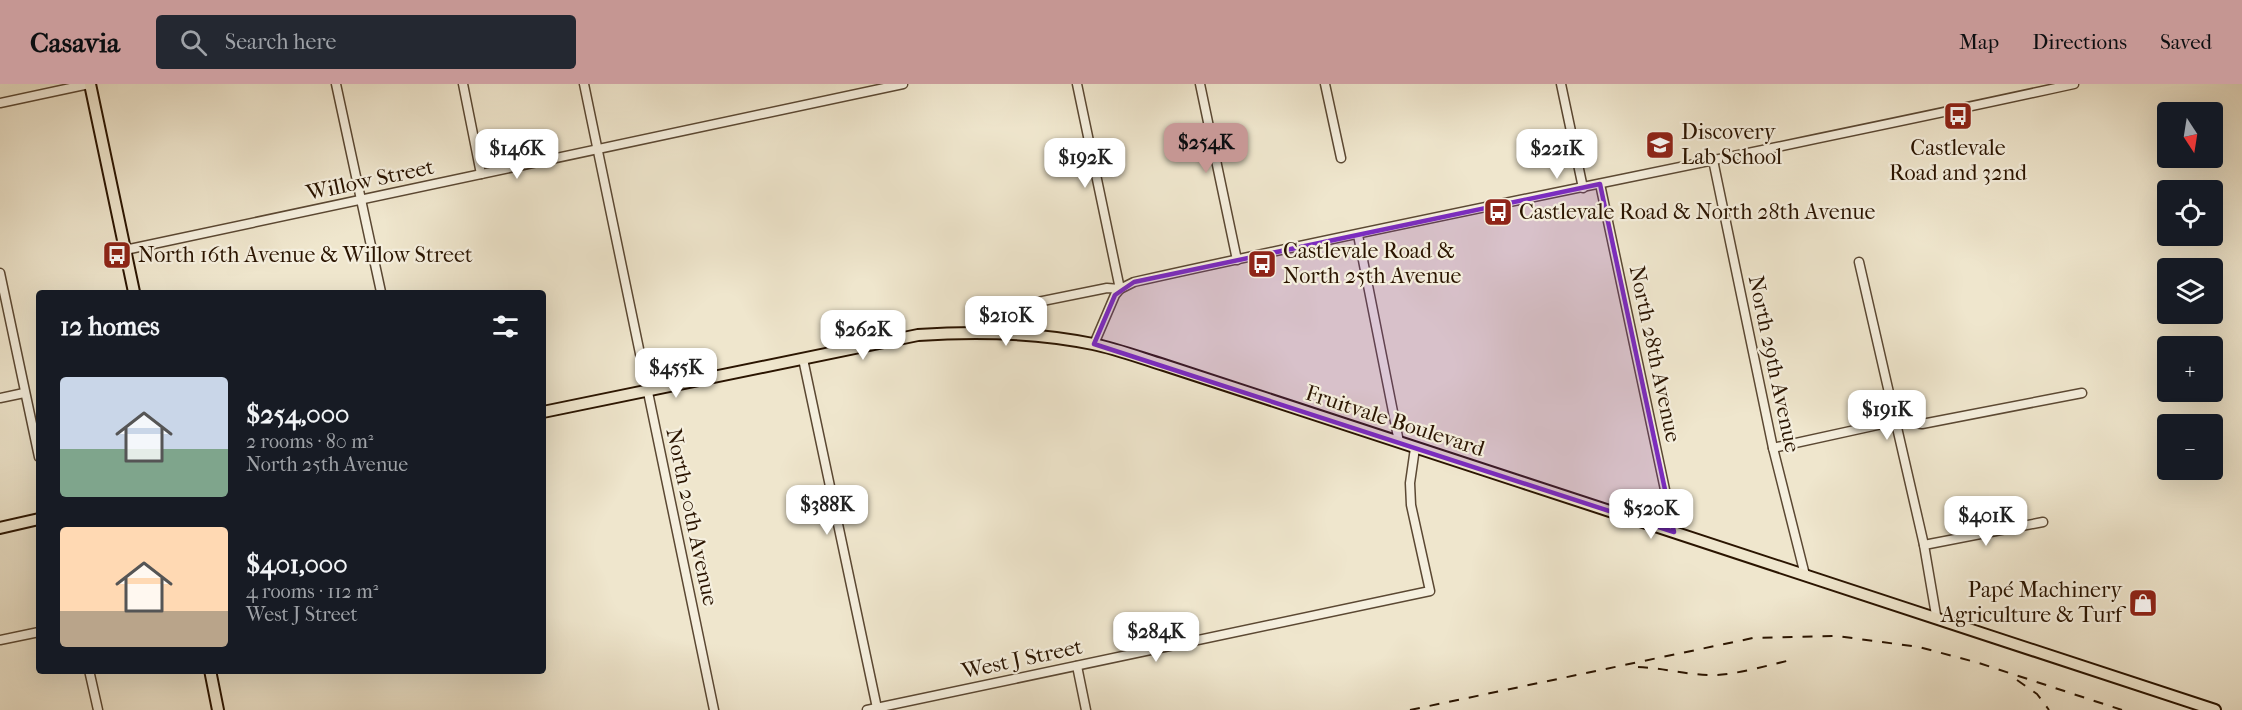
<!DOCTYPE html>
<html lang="en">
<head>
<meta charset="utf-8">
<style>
	body { margin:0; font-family:"IM FELL French Canon",serif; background:#242831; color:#f1f3f6; height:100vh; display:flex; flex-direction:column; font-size:22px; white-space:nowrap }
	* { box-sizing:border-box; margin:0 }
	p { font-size:20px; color:#9ea1a6 }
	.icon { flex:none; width:33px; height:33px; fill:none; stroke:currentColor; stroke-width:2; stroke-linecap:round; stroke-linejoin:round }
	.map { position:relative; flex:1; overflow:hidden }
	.sheet { position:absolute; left:36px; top:206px; width:510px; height:384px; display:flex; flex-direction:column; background:#171b24; border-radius:6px; box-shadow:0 6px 24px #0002 }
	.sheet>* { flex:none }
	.needle { width:39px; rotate:168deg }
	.tools { position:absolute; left:2157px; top:18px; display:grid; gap:12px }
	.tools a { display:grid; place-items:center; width:66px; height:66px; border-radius:6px; background:#171b24; box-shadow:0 6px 24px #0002; font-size:30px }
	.price { position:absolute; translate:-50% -51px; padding:0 14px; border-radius:12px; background:#fff; color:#222; font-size:20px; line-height:39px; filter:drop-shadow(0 2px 3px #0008) }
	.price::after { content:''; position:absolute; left:50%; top:36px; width:18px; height:14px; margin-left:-9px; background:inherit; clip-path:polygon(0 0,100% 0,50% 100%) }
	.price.selected { background:#c59692; color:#111 }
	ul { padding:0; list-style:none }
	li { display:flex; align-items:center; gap:18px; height:150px; padding:0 24px }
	li span { display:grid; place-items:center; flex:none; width:168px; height:120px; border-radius:6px; color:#555 }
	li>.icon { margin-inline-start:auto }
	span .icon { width:72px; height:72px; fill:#fffc; stroke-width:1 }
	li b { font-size:26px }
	h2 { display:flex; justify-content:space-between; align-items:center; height:72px; padding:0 24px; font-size:26px }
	header { display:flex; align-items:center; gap:36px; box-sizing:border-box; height:84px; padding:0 30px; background:#c59692; color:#111 }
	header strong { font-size:28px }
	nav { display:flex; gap:33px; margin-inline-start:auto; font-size:21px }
	.search { width:420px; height:54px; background:#242831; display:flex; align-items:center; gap:15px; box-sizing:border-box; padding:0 21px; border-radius:6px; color:#9ea1a6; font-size:22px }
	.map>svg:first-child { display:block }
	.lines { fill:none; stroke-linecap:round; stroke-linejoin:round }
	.minor-casing { stroke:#5b4833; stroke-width:11 }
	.major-casing { stroke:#2a1400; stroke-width:14 }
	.minor { stroke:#f5efde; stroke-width:8 }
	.major { stroke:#efe6cd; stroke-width:10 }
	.rail { stroke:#2a1400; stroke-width:2; stroke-dasharray:10 10; stroke-linecap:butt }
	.marked { fill:#7b2cbf; fill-opacity:0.2; stroke:#7b2cbf; stroke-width:4.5; stroke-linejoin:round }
	.labels { text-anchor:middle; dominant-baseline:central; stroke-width:4.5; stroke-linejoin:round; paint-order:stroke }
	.poi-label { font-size:22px; fill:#2a1400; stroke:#f5efde; text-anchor:start }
	.street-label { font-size:22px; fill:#2a1400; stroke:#f5efde }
</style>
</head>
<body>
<header>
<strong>Casavia</strong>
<div class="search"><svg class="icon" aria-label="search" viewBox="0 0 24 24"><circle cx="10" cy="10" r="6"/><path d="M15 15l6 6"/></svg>Search here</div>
<nav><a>Map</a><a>Directions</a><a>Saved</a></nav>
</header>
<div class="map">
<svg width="2242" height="626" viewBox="0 0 2242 626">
	<rect width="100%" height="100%" fill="#efe6cd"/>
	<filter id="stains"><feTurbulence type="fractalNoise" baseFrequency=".00333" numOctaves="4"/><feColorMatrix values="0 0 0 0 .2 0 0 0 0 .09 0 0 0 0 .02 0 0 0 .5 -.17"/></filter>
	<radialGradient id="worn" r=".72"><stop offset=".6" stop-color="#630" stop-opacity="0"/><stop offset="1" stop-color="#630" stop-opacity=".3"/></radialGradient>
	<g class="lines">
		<!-- minor casing -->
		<g class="minor-casing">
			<g id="minor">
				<path d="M336,0l45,208"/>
				<path d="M463,0l18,90"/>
				<path d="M584,0l130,626"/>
				<path d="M1200,0l37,176"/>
				<path d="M1325,0l16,74"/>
				<path d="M1561,0l22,104"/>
				<path d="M0,19l89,-19"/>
				<path d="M1713,76l60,288 32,127"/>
				<path d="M1600,100l74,348"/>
				<path d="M1358,151l41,207"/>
				<path d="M125,166l778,-166"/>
				<path d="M1859,178l65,283 12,70"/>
				<path d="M0,189l39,184"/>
				<path d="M993,227l114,-23 13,1 -43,-205"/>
				<path d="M1094,260l21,-49 5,-6 14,-7c313,-70 627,-129 940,-198"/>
				<path d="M803,275l74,349"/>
				<path d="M0,314l24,-5"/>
				<path d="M1773,364l123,-27 26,3 160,-31"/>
				<path d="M1924,461l119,-23"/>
				<path d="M0,556l39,-8"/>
				<path d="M1077,582l9,44"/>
				<path d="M89,586l9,40"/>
				<path d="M867,626l563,-119 -19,-86 -1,-22 5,-35"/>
			</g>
		</g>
		<!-- major casing -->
		<g class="major-casing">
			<g id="major">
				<path d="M90,0l44,208"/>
				<path d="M543,328l375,-77c59,-4 117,-3 175,9 24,5 48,14 71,21 350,116 702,227 1051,345"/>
				<path d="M0,444l39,-9"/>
				<path d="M210,586l8,40"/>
			</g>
		</g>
		<!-- minor -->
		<use href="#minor" class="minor"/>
		<!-- major -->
		<use href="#major" class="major"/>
		<!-- rail -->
		<g class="rail">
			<path d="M1638,583c25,1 49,8 75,8 22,0 56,-10 78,-15"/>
			<path d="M2017,596l20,14 12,16"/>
			<path d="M1410,626l343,-72 84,-2 82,11 60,16 143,47"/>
		</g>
	</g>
	<!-- marked area -->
	<path class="marked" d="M1600,100l74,348 -580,-188 21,-49 19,-13z"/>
	<!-- icons -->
	<defs>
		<g id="bus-square" transform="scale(1.5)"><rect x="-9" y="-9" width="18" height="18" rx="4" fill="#8f2418" stroke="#f5efde"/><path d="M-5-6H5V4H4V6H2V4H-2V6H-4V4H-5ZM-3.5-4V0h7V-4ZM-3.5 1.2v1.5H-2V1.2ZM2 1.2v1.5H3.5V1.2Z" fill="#fff"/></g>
		<g id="school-square" transform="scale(1.5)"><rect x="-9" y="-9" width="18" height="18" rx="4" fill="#8f2418" stroke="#f5efde"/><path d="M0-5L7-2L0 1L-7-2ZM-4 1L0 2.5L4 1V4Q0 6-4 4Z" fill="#fff"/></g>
		<g id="shop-square" transform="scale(1.5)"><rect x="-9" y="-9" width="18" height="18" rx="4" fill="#8f2418" stroke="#f5efde"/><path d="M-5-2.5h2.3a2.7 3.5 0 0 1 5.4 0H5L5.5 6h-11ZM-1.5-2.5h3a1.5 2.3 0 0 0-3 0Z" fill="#fff"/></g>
	</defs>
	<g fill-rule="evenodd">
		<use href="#bus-square" x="1958" y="32"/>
		<use href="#school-square" x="1660" y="61"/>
		<use href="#bus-square" x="1498" y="128"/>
		<use href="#bus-square" x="117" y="171"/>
		<use href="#bus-square" x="1262" y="180"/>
		<use href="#shop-square" x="2143" y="519"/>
	</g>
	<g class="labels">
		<!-- poi labels -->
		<g class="poi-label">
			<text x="1681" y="48">Discovery<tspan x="1681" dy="25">Lab School</tspan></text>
			<text x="1958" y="64" text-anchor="middle">Castlevale<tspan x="1958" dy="25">Road and 32nd</tspan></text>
			<text x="1519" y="128">Castlevale Road &amp; North 28th Avenue</text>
			<text x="1283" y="167">Castlevale Road &amp;<tspan x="1283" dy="25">North 25th Avenue</tspan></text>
			<text x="138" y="171">North 16th Avenue &amp; Willow Street</text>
			<text x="2122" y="506" text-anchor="end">Papé Machinery<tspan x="2122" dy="25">Agriculture &amp; Turf</tspan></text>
		</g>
		<!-- street labels -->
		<g class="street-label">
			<text transform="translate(370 96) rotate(-12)">Willow Street</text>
			<text transform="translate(1655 270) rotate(78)">North 28th Avenue</text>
			<text transform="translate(1774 280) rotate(78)">North 29th Avenue</text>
			<text transform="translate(1395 337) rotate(18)">Fruitvale Boulevard</text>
			<text transform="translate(692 433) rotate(78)">North 20th Avenue</text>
			<text transform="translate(1022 575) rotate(-12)">West J Street</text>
		</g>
	</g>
	<rect width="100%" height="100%" filter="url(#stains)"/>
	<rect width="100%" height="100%" fill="url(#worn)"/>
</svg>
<div class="tools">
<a><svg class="needle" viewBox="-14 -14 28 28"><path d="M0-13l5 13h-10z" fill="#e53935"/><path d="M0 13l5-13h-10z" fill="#9ea1a6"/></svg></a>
<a><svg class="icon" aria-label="locate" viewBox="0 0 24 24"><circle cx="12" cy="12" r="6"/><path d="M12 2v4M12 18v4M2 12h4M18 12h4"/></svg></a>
<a><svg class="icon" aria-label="layers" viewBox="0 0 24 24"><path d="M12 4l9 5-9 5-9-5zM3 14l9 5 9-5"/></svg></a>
<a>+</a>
<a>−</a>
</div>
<b class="price selected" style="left:1206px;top:90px">$254K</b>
<b class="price" style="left:517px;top:96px">$146K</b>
<b class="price" style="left:1557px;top:96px">$221K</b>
<b class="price" style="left:1085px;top:105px">$192K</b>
<b class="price" style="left:1006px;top:263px">$210K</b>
<b class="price" style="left:863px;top:277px">$262K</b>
<b class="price" style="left:676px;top:315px">$455K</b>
<b class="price" style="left:1887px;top:357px">$191K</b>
<b class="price" style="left:827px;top:452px">$388K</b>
<b class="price" style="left:1651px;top:456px">$520K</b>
<b class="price" style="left:1986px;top:463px">$401K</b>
<b class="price" style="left:1156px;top:579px">$284K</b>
<section class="sheet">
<h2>12 homes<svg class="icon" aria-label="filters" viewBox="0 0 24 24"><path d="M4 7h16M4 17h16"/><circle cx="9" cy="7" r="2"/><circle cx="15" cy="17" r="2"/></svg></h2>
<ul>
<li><span style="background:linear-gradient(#c9d6e8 60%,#7fa58c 0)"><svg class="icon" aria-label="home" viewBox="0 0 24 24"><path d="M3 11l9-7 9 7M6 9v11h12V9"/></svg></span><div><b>$254,000</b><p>2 rooms · 80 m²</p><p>North 25th Avenue</p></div></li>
<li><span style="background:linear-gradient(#ffd9b3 70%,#b9a48a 0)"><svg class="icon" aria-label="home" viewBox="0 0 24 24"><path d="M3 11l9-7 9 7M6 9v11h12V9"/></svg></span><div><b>$401,000</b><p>4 rooms · 112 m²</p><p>West J Street</p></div></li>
</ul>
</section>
</div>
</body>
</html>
